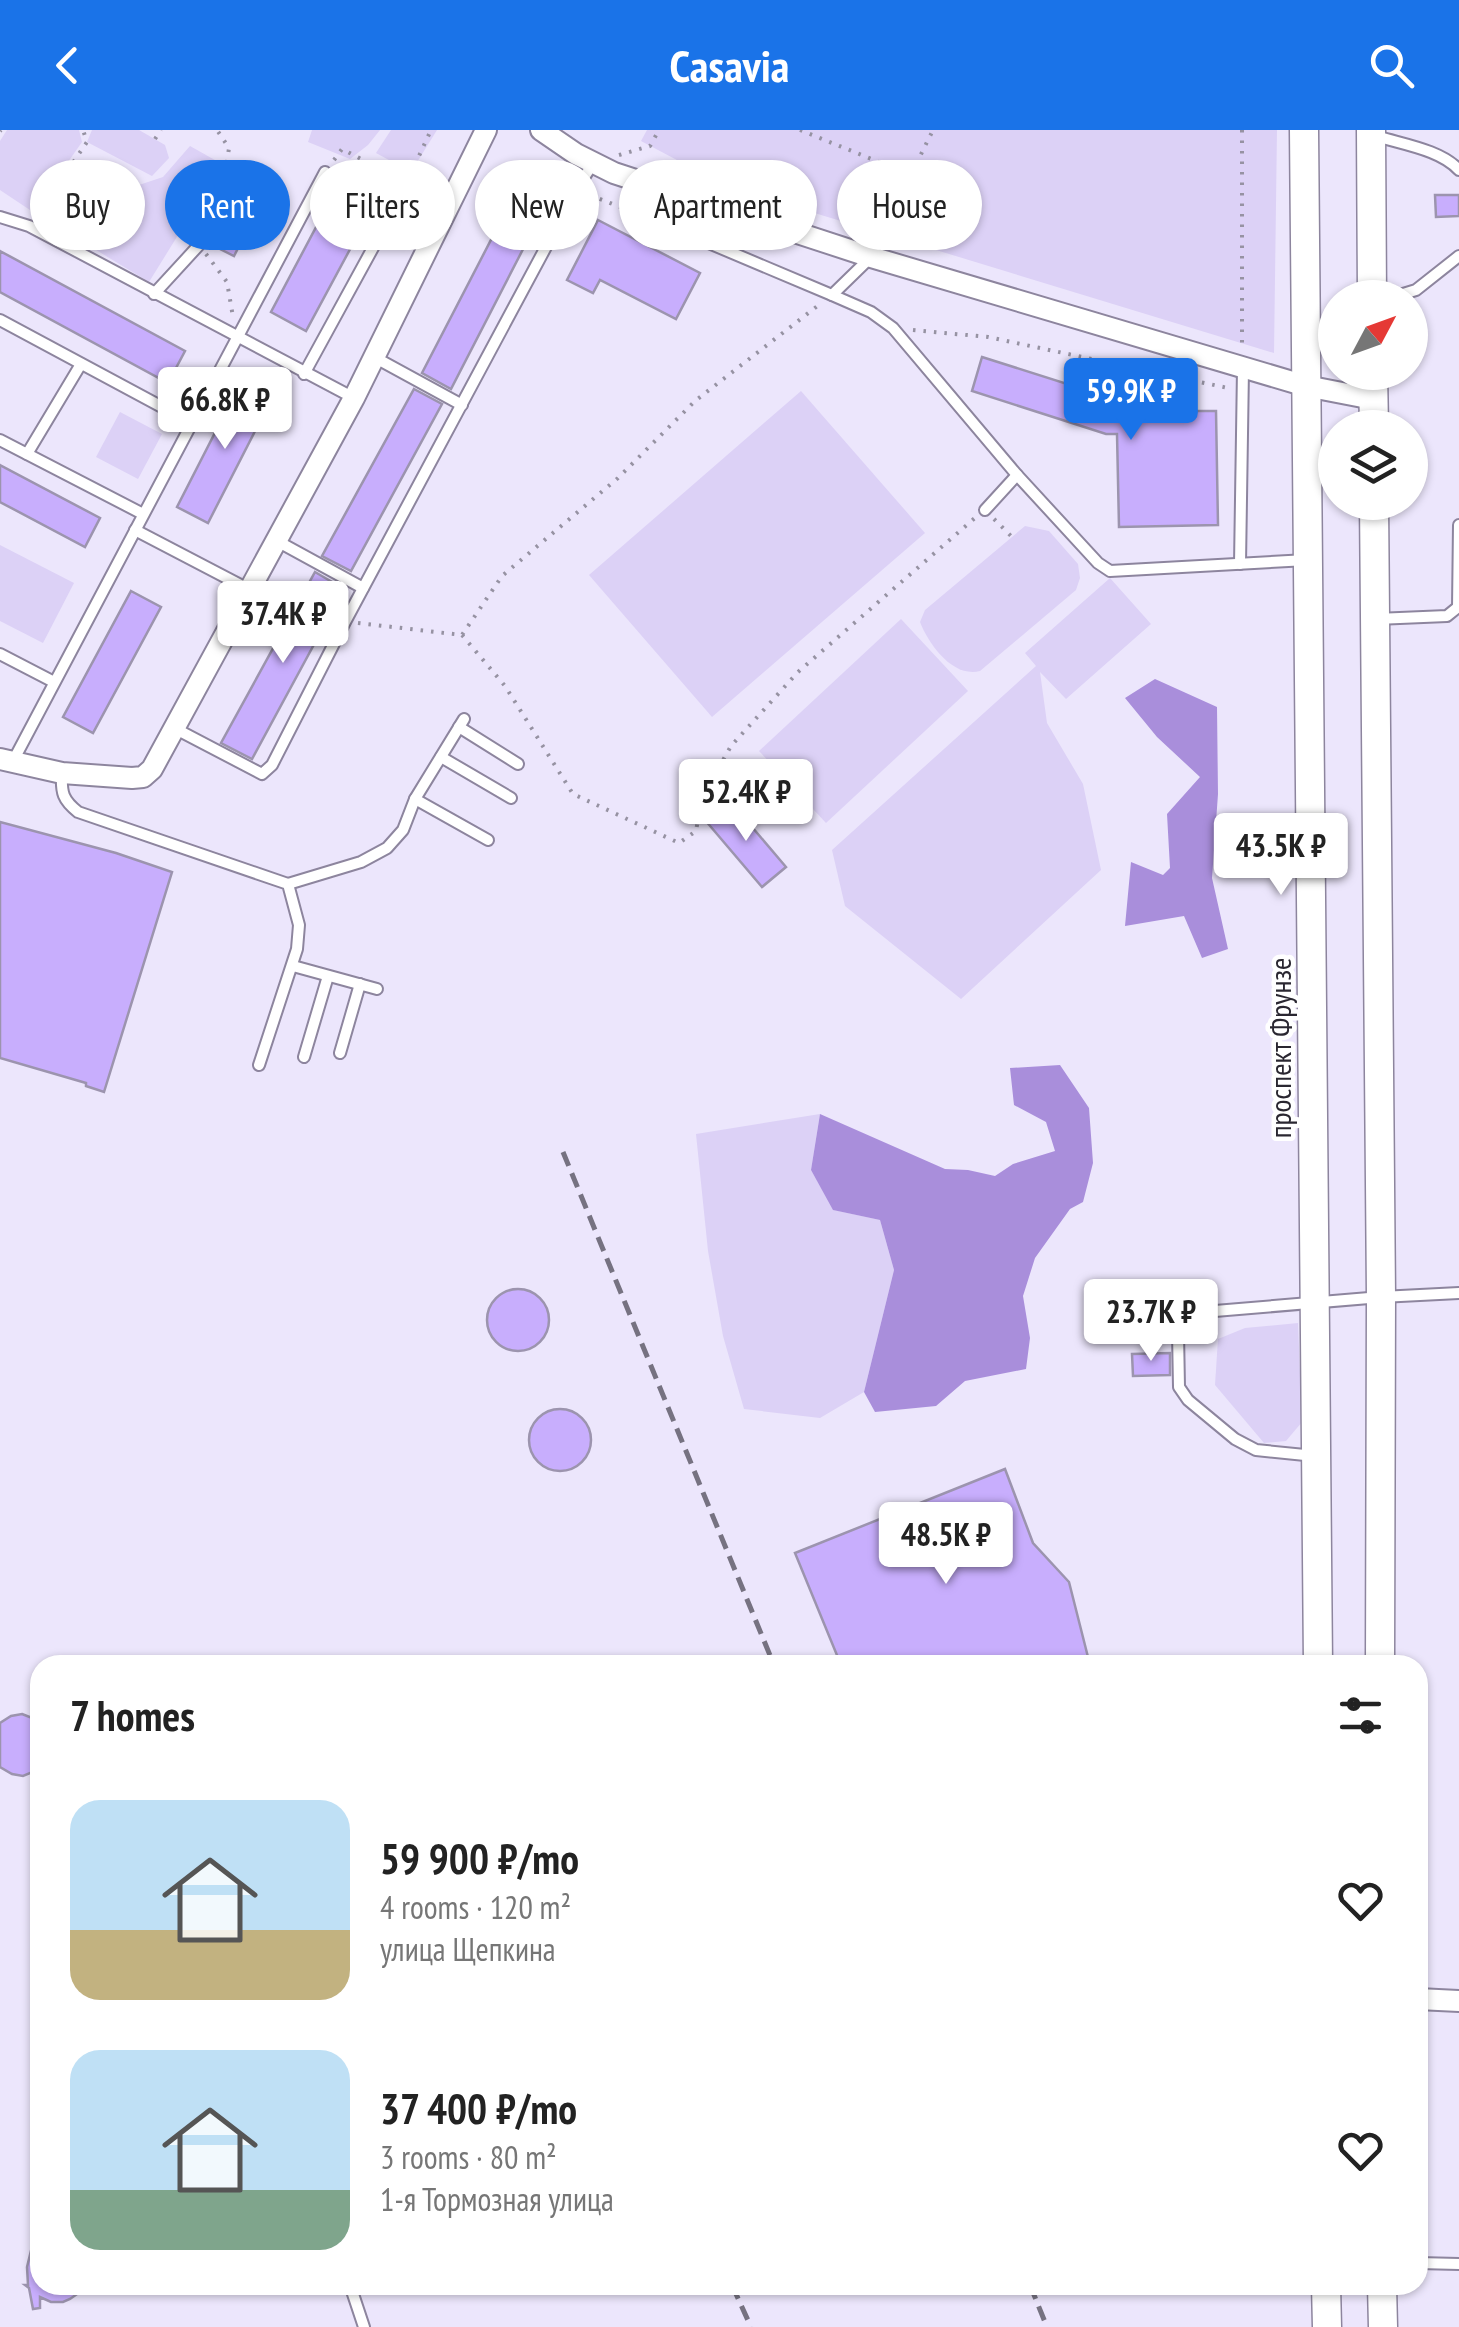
<!DOCTYPE html>
<html lang="en">
<head>
<meta charset="utf-8">
<style>
	body { margin:0; font-family:"PT Sans Narrow",sans-serif; background:#f6f6f6; color:#222; height:100vh; display:flex; flex-direction:column; font-size:38px; white-space:nowrap }
	* { box-sizing:border-box; margin:0 }
	p { font-size:32px; color:#767676 }
	.icon { flex:none; width:55px; height:55px; fill:none; stroke:currentColor; stroke-width:2; stroke-linecap:round; stroke-linejoin:round }
	.map { position:relative; flex:1; overflow:hidden }
	.drawer { position:absolute; left:30px; top:1525px; width:1398px; height:640px; display:flex; flex-direction:column; background:#fff; border-radius:30px; box-shadow:0 2px 8px #0004 }
	.drawer>* { flex:none }
	.top-card { position:absolute; left:30px; top:30px; width:1400px; height:90px; display:flex; gap:20px }
	.needle { width:65px; rotate:49deg }
	.controls { position:absolute; left:1318px; top:150px; display:grid; gap:20px }
	.controls a { display:grid; place-items:center; width:110px; height:110px; border-radius:50%; background:#fff; box-shadow:0 2px 8px #0004; font-size:50px }
	.price { position:absolute; translate:-50% -85px; padding:0 22px; border-radius:10px; background:#fff; color:#222; font-size:32px; line-height:65px; filter:drop-shadow(0 2px 5px #0008) }
	.price::after { content:''; position:absolute; left:50%; top:60px; width:30px; height:22px; margin-left:-15px; background:inherit; clip-path:polygon(0 0,100% 0,50% 100%) }
	.price.on { background:#1a73e8; color:#fff }
	ul { padding:0; list-style:none }
	li { display:flex; align-items:center; gap:30px; height:250px; padding:0 40px }
	li span { display:grid; place-items:center; flex:none; width:280px; height:200px; border-radius:30px; color:#555 }
	li>.icon { margin-inline-start:auto }
	span .icon { width:120px; height:120px; fill:#fffc; stroke-width:1 }
	li b { font-size:42px }
	h2 { display:flex; justify-content:space-between; align-items:center; height:120px; padding:0 40px; font-size:42px }
	.tag { padding:0 35px; border-radius:45px; background:#fff; box-shadow:0 2px 8px #0004; font-size:35px; line-height:90px }
	.tag.on { background:#1a73e8; color:#fff }
	header { display:flex; justify-content:space-between; align-items:center; height:130px; padding:0 40px; background:#1a73e8; color:#fff; font-size:45px; font-weight:800 }
	.map>svg:first-child { display:block }
	.green { fill:#dcd1f6 }
	.water { fill:#a98edb }
	.building { fill:#c8aefd; stroke:#9c94ae; stroke-width:2.5 }
	.lines { fill:none; stroke-linecap:round; stroke-linejoin:round }
	.lane-casing { stroke:#8d859e; stroke-width:14 }
	.street-casing { stroke:#8d859e; stroke-width:24 }
	.secondary-casing { stroke:#8d859e; stroke-width:31 }
	.path { stroke:#9692a2; stroke-width:4; stroke-dasharray:2.5 8; stroke-linecap:butt }
	.lane { stroke:#fff; stroke-width:10 }
	.street { stroke:#fff; stroke-width:20 }
	.secondary { stroke:#fff; stroke-width:28 }
	.rail { stroke:#767281; stroke-width:5; stroke-dasharray:15 8; stroke-linecap:butt }
	.labels { text-anchor:middle; dominant-baseline:central; stroke-width:9; stroke-linejoin:round; paint-order:stroke }
	.street-label { font-size:30px; fill:#2a2731; stroke:#fff }
</style>
</head>
<body>
<header><svg class="icon" aria-label="back" viewBox="0 0 24 24"><path d="M15 5l-7 7 7 7"/></svg>Casavia<svg class="icon" aria-label="search" viewBox="0 0 24 24"><circle cx="10" cy="10" r="6"/><path d="M15 15l6 6"/></svg></header>
<div class="map">
<svg width="1459" height="2197" viewBox="0 0 1459 2197">
	<rect width="100%" height="100%" fill="#ece6fc"/>
	<!-- green -->
	<g class="green">
		<path d="M7,0h72l3,12 -49,70 -33,-22v-49z"/>
		<path d="M92,0h47l26,15 4,13 -17,18 -65,-34z"/>
		<path d="M312,0h68l-12,15 -18,14 -42,-17z"/>
		<path d="M391,0h46l-26,42 -35,-19z"/>
		<path d="M647,0h630l-3,223 -548,-167 -85,-45z"/>
		<path d="M190,16l32,18 -73,118 -109,-66 34,-50 50,24 39,-13z"/>
		<path d="M801,261l124,142 -213,184 -123,-142z"/>
		<path d="M120,282l42,22 -24,45 -42,-22z"/>
		<path d="M1025,396l24,5 29,33 2,14 -4,12 -96,81c-27,7 -51,-26 -60,-49l5,-12z"/>
		<path d="M0,415l74,38 -31,60 -43,-22z"/>
		<path d="M1110,448l41,46 -85,75 -26,-27 7,51 36,61 18,86 -140,129 -116,-93 -13,-56 204,-184 -11,-13z"/>
		<path d="M901,489l67,72 -142,132 -67,-72z"/>
		<path d="M820,984l-9,56 23,40 46,10 14,50 -30,122 -44,26 -76,-9 -21,-73 -15,-85 -12,-117z"/>
		<path d="M1298,1193l4,99 -16,19 -22,2 -49,-58 3,-46 27,-11z"/>
	</g>
	<!-- water -->
	<g class="water">
		<path d="M1155,549l62,28 1,87 -6,84 16,71 -26,9 -18,-42 -59,10 6,-64 32,13 7,-7 -3,-54 33,-37 -43,-40 -32,-39z"/>
		<path d="M1060,935l29,43 4,55 -10,39 -13,7 -35,49 -12,38 7,42 -4,31 -61,12 -29,25 -61,6 -11,-20 30,-122 -14,-50 -47,-10 -22,-40 9,-56 125,55 23,1 27,6 18,-12 42,-13 -9,-29 -32,-17 -4,-37z"/>
	</g>
	<!-- building -->
	<g class="building">
		<path d="M340,52l36,19 -70,130 -35,-19z"/>
		<path d="M1435,65h24v21l-23,1z"/>
		<path d="M508,77l29,15 -86,167 -29,-16z"/>
		<path d="M232,79l21,10 -19,37 -20,-10z"/>
		<path d="M598,90l102,53 -24,46 -76,-39 -7,13 -26,-13z"/>
		<path d="M0,121l185,100 -17,32 -168,-91z"/>
		<path d="M982,227l126,40 80,-1v15h28l2,114 -99,2 -2,-93h-11l-134,-43z"/>
		<path d="M242,250l31,16 -65,127 -31,-16z"/>
		<path d="M414,259l28,15 -91,167 -29,-15z"/>
		<path d="M0,335l100,53 -15,29 -85,-45z"/>
		<path d="M315,442l29,17 -92,170 -31,-16z"/>
		<path d="M131,461l30,16 -68,126 -30,-16z"/>
		<path d="M729,670l57,67 -24,20 -57,-67z"/>
		<path d="M0,692l116,31 56,19 -68,220 -18,-6v-3l-86,-25z"/>
		<circle cx="518" cy="1190" r="31"/>
		<path d="M1170,1223v22l-37,1 -1,-22z"/>
		<circle cx="560" cy="1310" r="31"/>
		<path d="M1005,1339l28,74 36,39 21,83h-249l-46,-112z"/>
		<path d="M22,1584l18,7v48l-17,7 -11,-2 -12,-7v-44l11,-7z"/>
		<path d="M35,2104h5v51h50l-20,14 -7,3h-12l-11,-5v11l-7,1 -4,-21 -4,-3h3l-1,-18z"/>
	</g>
	<g class="lines">
		<!-- lane casing -->
		<g class="lane-casing">
			<g id="lane">
				<path d="M1373,5c27,9 67,14 86,35"/>
				<path d="M0,87l29,9 325,172"/>
				<path d="M666,95l166,70 38,-37"/>
				<path d="M154,164l45,-49"/>
				<path d="M832,165l39,17 22,16 124,147 81,88 12,8 197,-11"/>
				<path d="M1390,168l26,-8 43,-34"/>
				<path d="M0,190l190,102"/>
				<path d="M374,227l88,48"/>
				<path d="M304,244l94,-172 50,6"/>
				<path d="M0,310l143,74"/>
				<path d="M27,324l54,-90"/>
				<path d="M985,380l32,-35"/>
				<path d="M135,400l115,60"/>
				<path d="M277,411l86,47"/>
				<path d="M1240,434l3,-195"/>
				<path d="M1376,489l71,-3 11,-9 1,-82"/>
				<path d="M0,524l54,28"/>
				<path d="M459,597l59,37"/>
				<path d="M174,598l88,46 10,-9 73,-143 232,-433 16,-26"/>
				<path d="M441,627l70,41"/>
				<path d="M12,633l313,-591"/>
				<path d="M62,644c-1,19 1,26 16,38l210,72 11,41 -2,24 -38,116"/>
				<path d="M415,669l73,41"/>
				<path d="M288,754l73,-22 26,-14 16,-18 12,-31 49,-80"/>
				<path d="M293,836l84,23"/>
				<path d="M340,923l20,-69"/>
				<path d="M304,927l24,-81"/>
				<path d="M1315,1326l-59,-6 -21,-11 -47,-39 -9,-13 -1,-54 25,-21 178,-15 78,-4"/>
				<path d="M1418,2133l41,1"/>
				<path d="M350,2155l14,42"/>
			</g>
		</g>
		<!-- street casing -->
		<g class="street-casing">
			<g id="street">
				<path d="M541,0l35,24 38,19 257,84 435,129 67,13"/>
				<path d="M0,629l62,14 70,5 11,-1 9,-8 202,-371 132,-268"/>
				<path d="M1418,1869l41,2"/>
			</g>
		</g>
		<!-- secondary casing -->
		<g class="secondary-casing">
			<g id="secondary">
				<path d="M1304,0l14,1535"/>
				<path d="M1371,0l1,168"/>
				<path d="M1373,242l1,56"/>
				<path d="M1374,372l7,795 -1,368"/>
				<path d="M1326,2155l1,42"/>
				<path d="M1382,2155l1,42"/>
			</g>
		</g>
		<!-- path -->
		<g class="path">
			<path d="M800,0l111,45"/>
			<path d="M1242,0v220"/>
			<path d="M0,1l1,-1"/>
			<path d="M155,9l6,-9"/>
			<path d="M619,25l31,-9 9,-16"/>
			<path d="M334,30l8,-11 65,34"/>
			<path d="M406,54l25,-54"/>
			<path d="M590,65l65,26"/>
			<path d="M38,84l49,-72 -4,-12"/>
			<path d="M205,102l18,-42 6,-42 -12,-18"/>
			<path d="M879,109l54,-109"/>
			<path d="M206,124l21,28 6,35"/>
			<path d="M913,200l75,7 240,51"/>
			<path d="M994,389l18,18"/>
			<path d="M358,493l104,12 40,-59 116,-98 77,-77 125,-97"/>
			<path d="M462,505l43,51 68,108 106,49 17,-12 6,-34 29,-51 67,-74 178,-155"/>
		</g>
		<!-- lane -->
		<use href="#lane" class="lane"/>
		<!-- street -->
		<use href="#street" class="street"/>
		<!-- secondary -->
		<use href="#secondary" class="secondary"/>
		<!-- rail -->
		<g class="rail">
			<path d="M563,1022l211,513"/>
			<path d="M732,2155l19,42"/>
			<path d="M1030,2155l17,42"/>
		</g>
	</g>
	<g class="labels">
		<!-- street labels -->
		<g class="street-label">
			<text transform="translate(1279 918) rotate(-90)">проспект Фрунзе</text>
		</g>
	</g>
</svg>
<div class="controls">
<a><svg class="needle" viewBox="-14 -14 28 28"><path d="M0-13l5 13h-10z" fill="#e53935"/><path d="M0 13l5-13h-10z" fill="#767676"/></svg></a>
<a><svg class="icon" aria-label="layers" viewBox="0 0 24 24"><path d="M12 4l9 5-9 5-9-5zM3 14l9 5 9-5"/></svg></a>
</div>
<b class="price on" style="left:1131px;top:313px">59.9K ₽</b>
<b class="price" style="left:225px;top:322px">66.8K ₽</b>
<b class="price" style="left:283px;top:536px">37.4K ₽</b>
<b class="price" style="left:746px;top:714px">52.4K ₽</b>
<b class="price" style="left:1281px;top:768px">43.5K ₽</b>
<b class="price" style="left:1151px;top:1234px">23.7K ₽</b>
<b class="price" style="left:946px;top:1457px">48.5K ₽</b>
<div class="top-card">
<a class="tag">Buy</a>
<a class="tag on">Rent</a>
<a class="tag">Filters</a>
<a class="tag">New</a>
<a class="tag">Apartment</a>
<a class="tag">House</a>
</div>
<section class="drawer">
<h2>7 homes<svg class="icon" aria-label="filters" viewBox="0 0 24 24"><path d="M4 7h16M4 17h16"/><circle cx="9" cy="7" r="2"/><circle cx="15" cy="17" r="2"/></svg></h2>
<ul>
<li><span style="background:linear-gradient(#bfe0f5 65%,#c2b280 0)"><svg class="icon" aria-label="home" viewBox="0 0 24 24"><path d="M3 11l9-7 9 7M6 9v11h12V9"/></svg></span><div><b>59 900 ₽/mo</b><p>4 rooms · 120 m²</p><p>улица Щепкина</p></div><svg class="icon" aria-label="heart" viewBox="0 0 24 24"><path d="M12 20l-8-8c-3-5 5-10 8-4 3-6 11-1 8 4z"/></svg></li>
<li><span style="background:linear-gradient(#bfe0f5 70%,#7fa58c 0)"><svg class="icon" aria-label="home" viewBox="0 0 24 24"><path d="M3 11l9-7 9 7M6 9v11h12V9"/></svg></span><div><b>37 400 ₽/mo</b><p>3 rooms · 80 m²</p><p>1-я Тормозная улица</p></div><svg class="icon" aria-label="heart" viewBox="0 0 24 24"><path d="M12 20l-8-8c-3-5 5-10 8-4 3-6 11-1 8 4z"/></svg></li>
</ul>
</section>
</div>
</body>
</html>
